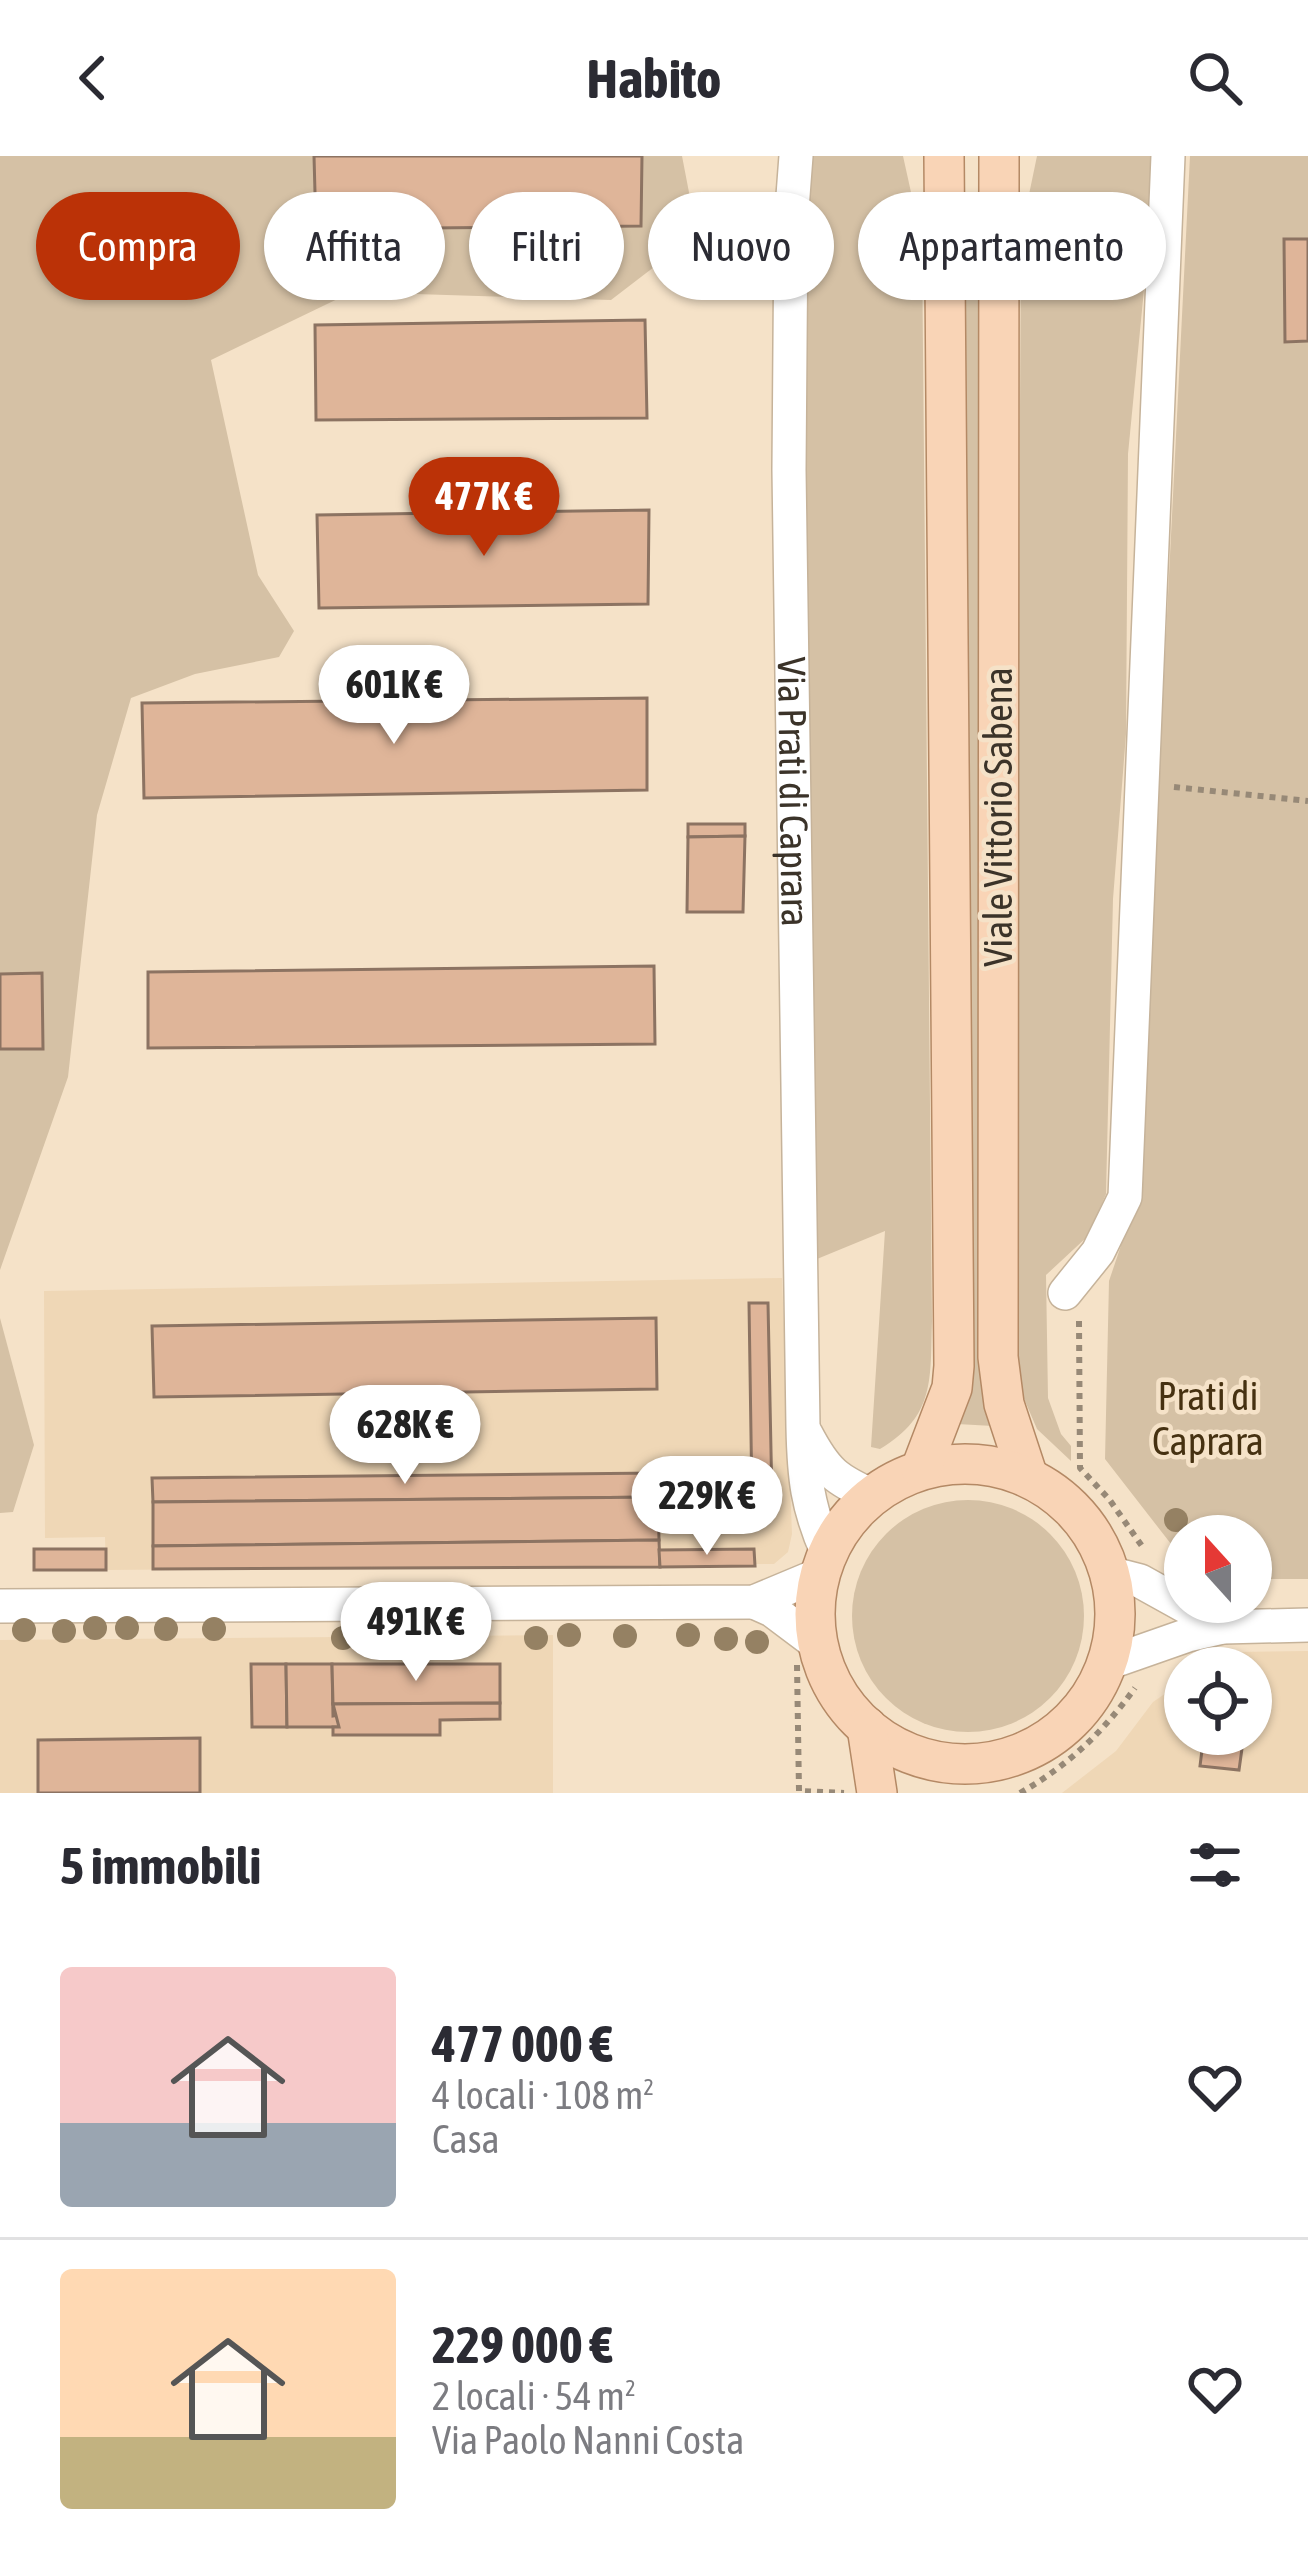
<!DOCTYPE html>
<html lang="it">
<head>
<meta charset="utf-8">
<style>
	body { margin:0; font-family:"Asap Condensed",sans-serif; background:#f2f2f3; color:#2b2b33; height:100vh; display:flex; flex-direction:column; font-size:45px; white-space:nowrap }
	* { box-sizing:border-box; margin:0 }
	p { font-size:39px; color:#7c7c81 }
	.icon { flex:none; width:66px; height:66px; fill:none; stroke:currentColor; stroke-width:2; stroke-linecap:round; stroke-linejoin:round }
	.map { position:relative; height:1637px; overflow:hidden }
	.panel { display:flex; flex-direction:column; background:#fff; flex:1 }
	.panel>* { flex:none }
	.hud { position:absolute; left:36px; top:36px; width:1236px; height:108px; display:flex; gap:24px }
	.needle { width:78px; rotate:339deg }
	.fabs { position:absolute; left:1164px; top:1359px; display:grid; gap:24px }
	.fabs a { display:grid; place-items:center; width:108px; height:108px; border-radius:50%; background:#fff; box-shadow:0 3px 9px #0004; font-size:60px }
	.price { position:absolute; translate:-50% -102px; padding:0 27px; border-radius:42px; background:#fff; color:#222; font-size:39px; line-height:78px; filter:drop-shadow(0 3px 6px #0008) }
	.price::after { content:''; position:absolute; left:50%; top:72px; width:36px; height:27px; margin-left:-18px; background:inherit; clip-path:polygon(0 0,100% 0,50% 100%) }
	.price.selected { background:#bb3207; color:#fff }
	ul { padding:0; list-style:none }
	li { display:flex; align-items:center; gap:36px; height:300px; padding:0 60px }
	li+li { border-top:3px solid #e1e1e2 }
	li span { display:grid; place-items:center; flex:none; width:336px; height:240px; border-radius:12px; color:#555 }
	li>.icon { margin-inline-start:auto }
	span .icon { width:144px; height:144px; fill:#fffc; stroke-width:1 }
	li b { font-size:51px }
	h2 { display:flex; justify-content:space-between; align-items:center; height:144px; padding:0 60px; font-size:51px }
	.pill { padding:0 42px; border-radius:54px; background:#fff; box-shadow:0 3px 9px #0004; font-size:42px; line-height:108px }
	.pill.selected { background:#bb3207; color:#fff }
	header { display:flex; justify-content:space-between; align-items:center; height:156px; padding:0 60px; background:#fff; font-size:54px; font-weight:700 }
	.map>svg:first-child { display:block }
	.built { fill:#efd7b6 }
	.green { fill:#d5c1a5 }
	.building { fill:#dfb599; stroke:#8c7362; stroke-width:3 }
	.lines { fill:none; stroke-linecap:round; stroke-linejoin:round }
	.minor-casing { stroke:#c6b39a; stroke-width:36 }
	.major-casing { stroke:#b48965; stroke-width:42 }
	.path { stroke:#978977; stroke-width:6; stroke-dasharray:6 6; stroke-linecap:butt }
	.minor { stroke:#fff; stroke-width:33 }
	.major { stroke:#f9d4b6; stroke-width:39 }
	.tree { fill:#958163 }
	.labels { text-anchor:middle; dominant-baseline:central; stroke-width:9; stroke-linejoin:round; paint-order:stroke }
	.street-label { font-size:39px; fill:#3b3329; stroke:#f5e2c8 }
	.park-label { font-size:39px; fill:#463111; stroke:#f5e2c8 }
</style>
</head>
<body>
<header><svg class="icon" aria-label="back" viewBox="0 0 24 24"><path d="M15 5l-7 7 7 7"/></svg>Habito<svg class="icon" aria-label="search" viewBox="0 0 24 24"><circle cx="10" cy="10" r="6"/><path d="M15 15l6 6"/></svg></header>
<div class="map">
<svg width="1308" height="1637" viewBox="0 0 1308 1637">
	<rect width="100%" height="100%" fill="#f5e2c8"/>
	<!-- built -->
	<g class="built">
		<path d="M782,1122l10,256 -4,18 -14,12 -668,6 -1,-33 -60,1 -1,-247z"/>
		<path d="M553,1479v158h-553v-153z"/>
		<path d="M1308,1495v142h-246l54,-42 37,-49 32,-22v54h66v-66h-20l2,-16z"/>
	</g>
	<!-- green -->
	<g class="green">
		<path d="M0,0h682l15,78 -86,66 -259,-8 -141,68 47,215 36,56 -15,26 -84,17 -64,24 -34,117 -29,262 -68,193z"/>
		<path d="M809,0h94l19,86 10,1079c-2,57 4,95 -52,128l-9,-2 14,-216 -68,28 -14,-924z"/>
		<path d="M1037,0h120l-29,298 -2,280 -13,165 -7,295 -18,42 -42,39 2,123 13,36 10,12v15l-34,-32 -18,-42 -3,-280 5,-874z"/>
		<path d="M1190,0h118v1423h-57v-43h-66v26l-80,-103 4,-178 29,-86z"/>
		<path d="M971,75l8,5 1,7 -1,1109 2,28 12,46 -36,-2 15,-54 -9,-1129z"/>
		<path d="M0,1162l34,127 -21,67 -13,1z"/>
		<circle cx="968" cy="1460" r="116"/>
	</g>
	<!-- building -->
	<g class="building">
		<path d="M314,0h328l-1,70 -325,3z"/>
		<path d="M1284,83h24v102l-23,1z"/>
		<path d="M645,164l2,98 -331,2 -1,-95z"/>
		<path d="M649,354l-1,94 -329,4 -2,-93z"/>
		<path d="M647,542v92l-503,8 -2,-95z"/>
		<path d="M688,668h57v12l-57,1z"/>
		<path d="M745,680l-2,76h-56l1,-75z"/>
		<path d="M654,810l1,78 -507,4v-76z"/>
		<path d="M42,817l1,76h-43v-75z"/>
		<path d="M749,1147h19l4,197 -20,1z"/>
		<path d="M656,1162l1,71 -503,8 -2,-71z"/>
		<path d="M658,1317v24l-505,5 -1,-24z"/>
		<path d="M658,1341l1,43 -506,6v-44z"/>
		<path d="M659,1384l1,27 -507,2v-23z"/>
		<rect x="34" y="1393" width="72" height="21"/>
		<path d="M754,1393l1,17 -95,1 -1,-17z"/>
		<path d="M251,1508h35l1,63h-35z"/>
		<path d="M286,1508h46l1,52 6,-1v12h-52z"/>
		<path d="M332,1508h168v39l-167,1z"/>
		<path d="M500,1547v16l-60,1v15h-107v-8h6l-6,-23z"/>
		<path d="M1204,1578h40l-5,36 -39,-4z"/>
		<path d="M200,1582v55h-162v-53z"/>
	</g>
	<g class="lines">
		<!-- minor casing -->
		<g class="minor-casing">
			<g id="minor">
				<path id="s1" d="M796,0l-5,66 -2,248 14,957c1,50 4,80 25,127"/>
				<path d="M1065,1137l33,-41 27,-55 43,-1041"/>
				<path d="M806,1278c20,38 30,46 69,63"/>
				<path d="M1109,1417l31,8 83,46"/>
				<path d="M754,1446l18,8 44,33"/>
				<path d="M0,1450l754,-4 67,-28"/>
				<path d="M1108,1507l80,-28 35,-8 85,-2"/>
			</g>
		</g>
		<!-- major casing -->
		<g class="major-casing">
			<g id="major">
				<path d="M999,0l-1,1201 6,47 23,70"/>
				<circle cx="965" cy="1458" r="150"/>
				<path d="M921,1313l31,-81 2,-22 -10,-1210"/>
				<path d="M867,1571l10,66"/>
			</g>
		</g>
		<!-- path -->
		<g class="path">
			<path d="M1174,631l134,14"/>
			<path d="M1079,1165l1,147 29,31 35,50"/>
			<path d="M797,1509l2,126 45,2"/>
			<path d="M1020,1637c49,-28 82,-60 115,-105"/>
		</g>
		<!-- minor -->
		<use href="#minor" class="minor"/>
		<!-- major -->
		<use href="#major" class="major"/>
	</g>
	<!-- trees -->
	<g class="tree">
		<circle cx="1176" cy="1364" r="12"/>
		<circle cx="95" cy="1472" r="12"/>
		<circle cx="127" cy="1472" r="12"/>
		<circle cx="166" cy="1473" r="12"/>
		<circle cx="214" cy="1473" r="12"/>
		<circle cx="24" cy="1474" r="12"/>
		<circle cx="64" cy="1475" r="12"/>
		<circle cx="569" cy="1479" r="12"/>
		<circle cx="688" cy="1479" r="12"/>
		<circle cx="448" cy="1480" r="12"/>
		<circle cx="625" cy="1480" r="12"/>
		<circle cx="419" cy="1481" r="12"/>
		<circle cx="343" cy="1482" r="12"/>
		<circle cx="536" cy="1482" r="12"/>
		<circle cx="726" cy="1483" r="12"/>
		<circle cx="757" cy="1486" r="12"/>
	</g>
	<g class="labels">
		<!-- street labels -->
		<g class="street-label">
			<text stroke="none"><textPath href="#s1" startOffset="636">Via Prati di Caprara</textPath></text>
			<text transform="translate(998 661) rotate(-90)">Viale Vittorio Sabena</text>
		</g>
		<!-- park labels -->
		<g class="park-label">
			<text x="1208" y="1240">Prati di<tspan x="1208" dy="45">Caprara</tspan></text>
		</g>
	</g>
</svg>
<div class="fabs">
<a><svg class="needle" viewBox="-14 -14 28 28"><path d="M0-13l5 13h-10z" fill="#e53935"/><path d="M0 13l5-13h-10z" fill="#7c7c81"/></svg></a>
<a><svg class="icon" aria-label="locate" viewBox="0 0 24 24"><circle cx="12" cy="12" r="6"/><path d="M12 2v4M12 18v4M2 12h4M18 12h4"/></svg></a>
</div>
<b class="price selected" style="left:484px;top:403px">477K €</b>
<b class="price" style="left:394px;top:591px">601K €</b>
<b class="price" style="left:405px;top:1331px">628K €</b>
<b class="price" style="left:707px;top:1402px">229K €</b>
<b class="price" style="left:416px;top:1528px">491K €</b>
<div class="hud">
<a class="pill selected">Compra</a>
<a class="pill">Affitta</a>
<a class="pill">Filtri</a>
<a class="pill">Nuovo</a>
<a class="pill">Appartamento</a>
</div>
</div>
<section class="panel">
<h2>5 immobili<svg class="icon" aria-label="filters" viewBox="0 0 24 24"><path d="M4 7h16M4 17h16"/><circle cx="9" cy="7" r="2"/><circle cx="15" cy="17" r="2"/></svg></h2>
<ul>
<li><span style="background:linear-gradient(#f6c9c9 65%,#9aa5b1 0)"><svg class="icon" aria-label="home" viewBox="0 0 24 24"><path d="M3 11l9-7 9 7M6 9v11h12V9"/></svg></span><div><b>477 000 €</b><p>4 locali · 108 m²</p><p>Casa</p></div><svg class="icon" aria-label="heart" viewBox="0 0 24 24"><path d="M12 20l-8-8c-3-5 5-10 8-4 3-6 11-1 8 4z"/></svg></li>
<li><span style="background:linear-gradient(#ffd9b3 70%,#c2b280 0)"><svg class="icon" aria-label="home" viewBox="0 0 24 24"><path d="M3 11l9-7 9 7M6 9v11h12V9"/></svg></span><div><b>229 000 €</b><p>2 locali · 54 m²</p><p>Via Paolo Nanni Costa</p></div><svg class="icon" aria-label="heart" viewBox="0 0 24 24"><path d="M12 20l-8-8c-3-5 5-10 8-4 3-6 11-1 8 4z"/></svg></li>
</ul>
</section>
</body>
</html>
